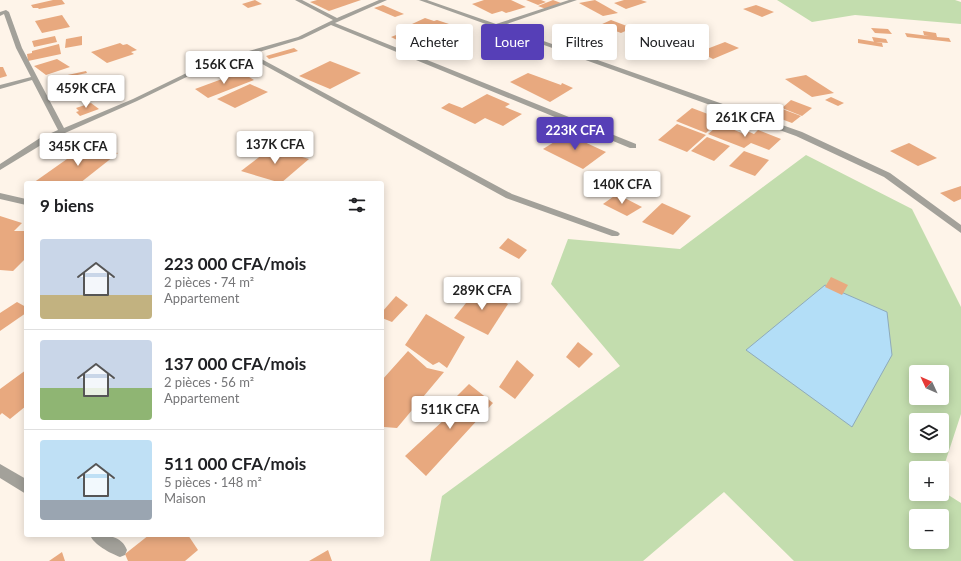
<!DOCTYPE html>
<html lang="fr">
<head>
<meta charset="utf-8">
<style>
	body { margin:0; font-family:Lato,sans-serif; background:#f2f2f2; color:#202124; height:100vh; display:flex; flex-direction:column; font-size:15px; white-space:nowrap }
	* { box-sizing:border-box; margin:0 }
	p { font-size:13px; color:#757577 }
	.icon { flex:none; width:22px; height:22px; fill:none; stroke:currentColor; stroke-width:2; stroke-linecap:round; stroke-linejoin:round }
	.map { position:relative; flex:1; overflow:hidden }
	.panel { position:absolute; left:24px; top:181px; width:360px; height:356px; display:flex; flex-direction:column; background:#fff; border-radius:4px; box-shadow:0 2px 10px #0003 }
	.panel>* { flex:none }
	.guide { position:absolute; left:396px; top:24px; width:380px; height:36px; display:flex; gap:8px }
	.needle { width:26px; rotate:314deg }
	.buttons { position:absolute; left:909px; top:365px; display:grid; gap:8px }
	.buttons a { display:grid; place-items:center; width:40px; height:40px; border-radius:4px; background:#fff; box-shadow:0 2px 10px #0003; font-size:20px }
	.price { position:absolute; translate:-50% -34px; padding:0 9px; border-radius:4px; background:#fff; color:#222; font-size:13px; line-height:26px; filter:drop-shadow(0 1px 2px #0008) }
	.price::after { content:''; position:absolute; left:50%; top:24px; width:12px; height:9px; margin-left:-6px; background:inherit; clip-path:polygon(0 0,100% 0,50% 100%) }
	.price.active { background:#563fb7; color:#fff }
	ul { padding:0; list-style:none }
	li { display:flex; align-items:center; gap:12px; height:100px; padding:0 16px }
	li+li { border-top:1px solid #e0e0e0 }
	li span { display:grid; place-items:center; flex:none; width:112px; height:80px; border-radius:4px; color:#555 }
	li>.icon { margin-inline-start:auto }
	span .icon { width:48px; height:48px; fill:#fffc; stroke-width:1 }
	li b { font-size:17px }
	h2 { display:flex; justify-content:space-between; align-items:center; height:48px; padding:0 16px; font-size:17px }
	.pill { padding:0 14px; border-radius:4px; background:#fff; box-shadow:0 2px 10px #0003; font-size:14px; line-height:36px }
	.pill.active { background:#563fb7; color:#fff }
	.map>svg:first-child { display:block }
	.green { fill:#c3ddae; fill-rule:evenodd }
	.water { fill:#b3def7; stroke:#8eaaba }
	.building { fill:#e8a97f }
	.lines { fill:none; stroke-linecap:round; stroke-linejoin:round }
	.minor { fill:#a3a19a; fill-rule:evenodd }
</style>
</head>
<body>
<div class="map">
<svg width="961" height="561" viewBox="0 0 961 561">
	<rect width="100%" height="100%" fill="#fef4e9"/>
	<!-- green -->
	<g class="green">
		<path d="M777,0h178l6,2v22l-106,-9 -43,7z"/>
		<path d="M806,155l106,54 49,98v107l-19,58v-4h-26v26h26v-3l19,12v58h-167l-70,-69 -81,69h-213l12,-65 178,-130 -69,-82 17,-45 112,10zM916,372h26v26h-26zM916,420h26v26h-26zM916,516h26v26h-26z"/>
	</g>
	<!-- water -->
	<path class="water" d="M825,285l62,27 5,43 -40,72 -106,-77z"/>
	<!-- building -->
	<g class="building">
		<path d="M53,0h9l3,4 -26,5 -1,-1h-5l-2,-3z"/>
		<path d="M255,0l7,4 -14,4 -6,-4z"/>
		<path d="M317,0h44l-32,11 -19,-9z"/>
		<path d="M484,0h27l15,7 -20,6 -4,-2 -10,3 -20,-10z"/>
		<path d="M526,0h15l5,2 -8,3z"/>
		<path d="M553,0l8,3 -15,6 -8,-3z"/>
		<path d="M595,0l23,13 -15,3 -24,-13z"/>
		<path d="M624,0h17l6,2 -21,7 -12,-6z"/>
		<path d="M383,5l21,9 -9,3 -21,-9z"/>
		<path d="M756,5l18,7 -12,5 -19,-8z"/>
		<path d="M62,15l8,12 -28,6 -7,-12z"/>
		<path d="M425,18l9,3 3,-1 12,4 -17,7 -20,-7z"/>
		<path d="M611,20l21,8 -11,5 -21,-8z"/>
		<path d="M414,28l19,9 5,-1 13,6 -28,11 -32,-16z"/>
		<path d="M871,28l17,1 4,5 -17,-1z"/>
		<path d="M923,31l13,2 1,4 12,1 2,4 -44,-5 -2,-4 24,3 -5,-1z"/>
		<path d="M55,36l2,6 -23,5 -2,-6z"/>
		<path d="M82,36v9l-17,3 1,-9z"/>
		<path d="M872,37l14,2 2,4 -14,-1z"/>
		<path d="M858,39l24,4 1,4 -25,-4z"/>
		<path d="M725,42l14,6 -26,11 -14,-7z"/>
		<path d="M120,43l3,2 4,-1 10,6 -6,2 3,2 -27,9 -16,-11z"/>
		<path d="M59,44l2,10 -33,7 -1,-7 5,-1v-2z"/>
		<path d="M294,48l4,3 -29,8 -3,-3z"/>
		<path d="M57,59l13,8 -24,8 -12,-9z"/>
		<path d="M330,61l31,12 -31,16 -31,-13z"/>
		<path d="M0,67h3l4,9 -7,2z"/>
		<path d="M86,71l1,2 -24,5v-2z"/>
		<path d="M241,72l13,8 -46,18 -13,-9z"/>
		<path d="M528,73l33,12 1,-2 11,5 -23,14 -40,-20z"/>
		<path d="M806,75l28,18 -22,4 -27,-18z"/>
		<path d="M250,84l18,8 -33,16 -18,-9z"/>
		<path d="M487,94l23,10 -5,3 17,7 -19,12 -18,-8 -10,6 -34,-16 8,-5 13,5z"/>
		<path d="M831,97l13,6 -6,3 -13,-6z"/>
		<path d="M791,100l21,8 -10,8 -20,-8z"/>
		<path d="M91,103l8,6 -19,7 -4,-4 3,-1 -3,-3z"/>
		<path d="M777,107l24,9 -9,7 -24,-9z"/>
		<path d="M692,108l29,11 -15,14 -30,-12z"/>
		<path d="M677,124l29,11 -19,17 -29,-12z"/>
		<path d="M720,124l24,10 3,-3 7,3 4,-4 23,9 -12,11 -18,-7 -7,5 -36,-14z"/>
		<path d="M567,134l39,18 -23,17 -40,-20z"/>
		<path d="M707,137l23,9 -16,15 -23,-10z"/>
		<path d="M909,143l28,15 -19,8 -28,-15z"/>
		<path d="M84,147l34,6 -38,30h-47z"/>
		<path d="M271,148l38,11 -28,24 -40,-12z"/>
		<path d="M744,151l25,9 -14,16 -26,-10z"/>
		<path d="M961,186v13l-7,3 -14,-9z"/>
		<path d="M617,194l25,13 -15,9 -24,-12z"/>
		<path d="M662,203l29,13 -18,19 -31,-13z"/>
		<path d="M0,216l22,7 -8,8h12v27l-13,13 -13,-1z"/>
		<path d="M508,238l19,12 -8,9 -20,-11z"/>
		<path d="M831,277l17,8 -6,10 -17,-8z"/>
		<path d="M478,288l30,16 -20,31 -34,-17z"/>
		<path d="M396,296l12,9 -16,17 -10,-4v-6z"/>
		<path d="M17,302l9,5v6l-26,18v-18z"/>
		<path d="M426,314l39,23 -18,31 -8,-6 -6,3 -28,-20z"/>
		<path d="M578,342l15,12 -14,14 -13,-11z"/>
		<path d="M408,351l19,17 17,4 -47,56 -13,-1 -2,-1v-46z"/>
		<path d="M517,360l17,15 -19,24 -16,-12z"/>
		<path d="M26,370v36l-16,13 -8,-6 -2,2v-26z"/>
		<path d="M469,384l24,19 -67,73 -21,-20 54,-50 -8,-4z"/>
		<path d="M149,535h39l10,15 -13,11h-57l-3,-7z"/>
		<path d="M328,550l4,11h-23z"/>
		<path d="M62,552l3,9h-16z"/>
	</g>
	<g class="lines">
		<!-- minor -->
		<g class="minor">
			<path d="M295,0h7l35,18 42,-18h8l-52,23 301,121v4h-6l-299,-123 -29,14 -50,15 260,140 106,38 2,2 -2,2h-6l-106,-38 -260,-143 -43,14 -66,32 -72,32 -19,9 -46,28v-6l40,-26 18,-8 -26,-50 -32,9v-4l31,-8 -15,-29 -12,-34 -4,2v-4l6,-2 3,2 13,36 42,80 69,-29 66,-32 18,-7 81,-23 35,-17z"/>
			<path d="M419,0h8l69,24 73,-24h8l-76,26 301,106 88,41 71,52v8l-77,-56 -88,-41z"/>
			<path d="M0,193l26,6v6l-26,-6z"/>
			<path d="M0,464l26,15v15l-26,-16z"/>
			<path d="M90,535c14,0 31,-1 37,15l-2,5 -5,2c-10,-4 -26,-12 -30,-22z"/>
		</g>
	</g>
</svg>
<div class="buttons">
<a><svg class="needle" viewBox="-14 -14 28 28"><path d="M0-13l5 13h-10z" fill="#e53935"/><path d="M0 13l5-13h-10z" fill="#757577"/></svg></a>
<a><svg class="icon" aria-label="layers" viewBox="0 0 24 24"><path d="M12 4l9 5-9 5-9-5zM3 14l9 5 9-5"/></svg></a>
<a>+</a>
<a>−</a>
</div>
<b class="price" style="left:224px;top:85px">156K CFA</b>
<b class="price" style="left:86px;top:109px">459K CFA</b>
<b class="price" style="left:745px;top:138px">261K CFA</b>
<b class="price active" style="left:575px;top:151px">223K CFA</b>
<b class="price" style="left:275px;top:165px">137K CFA</b>
<b class="price" style="left:78px;top:167px">345K CFA</b>
<b class="price" style="left:622px;top:205px">140K CFA</b>
<b class="price" style="left:482px;top:311px">289K CFA</b>
<b class="price" style="left:450px;top:430px">511K CFA</b>
<div class="guide">
<a class="pill">Acheter</a>
<a class="pill active">Louer</a>
<a class="pill">Filtres</a>
<a class="pill">Nouveau</a>
</div>
<section class="panel">
<h2>9 biens<svg class="icon" aria-label="filters" viewBox="0 0 24 24"><path d="M4 7h16M4 17h16"/><circle cx="9" cy="7" r="2"/><circle cx="15" cy="17" r="2"/></svg></h2>
<ul>
<li><span style="background:linear-gradient(#c9d6e8 70%,#c2b280 0)"><svg class="icon" aria-label="home" viewBox="0 0 24 24"><path d="M3 11l9-7 9 7M6 9v11h12V9"/></svg></span><div><b>223 000 CFA/mois</b><p>2 pièces · 74 m²</p><p>Appartement</p></div></li>
<li><span style="background:linear-gradient(#c9d6e8 60%,#8fb573 0)"><svg class="icon" aria-label="home" viewBox="0 0 24 24"><path d="M3 11l9-7 9 7M6 9v11h12V9"/></svg></span><div><b>137 000 CFA/mois</b><p>2 pièces · 56 m²</p><p>Appartement</p></div></li>
<li><span style="background:linear-gradient(#bfe0f5 75%,#9aa5b1 0)"><svg class="icon" aria-label="home" viewBox="0 0 24 24"><path d="M3 11l9-7 9 7M6 9v11h12V9"/></svg></span><div><b>511 000 CFA/mois</b><p>5 pièces · 148 m²</p><p>Maison</p></div></li>
</ul>
</section>
</div>
</body>
</html>
